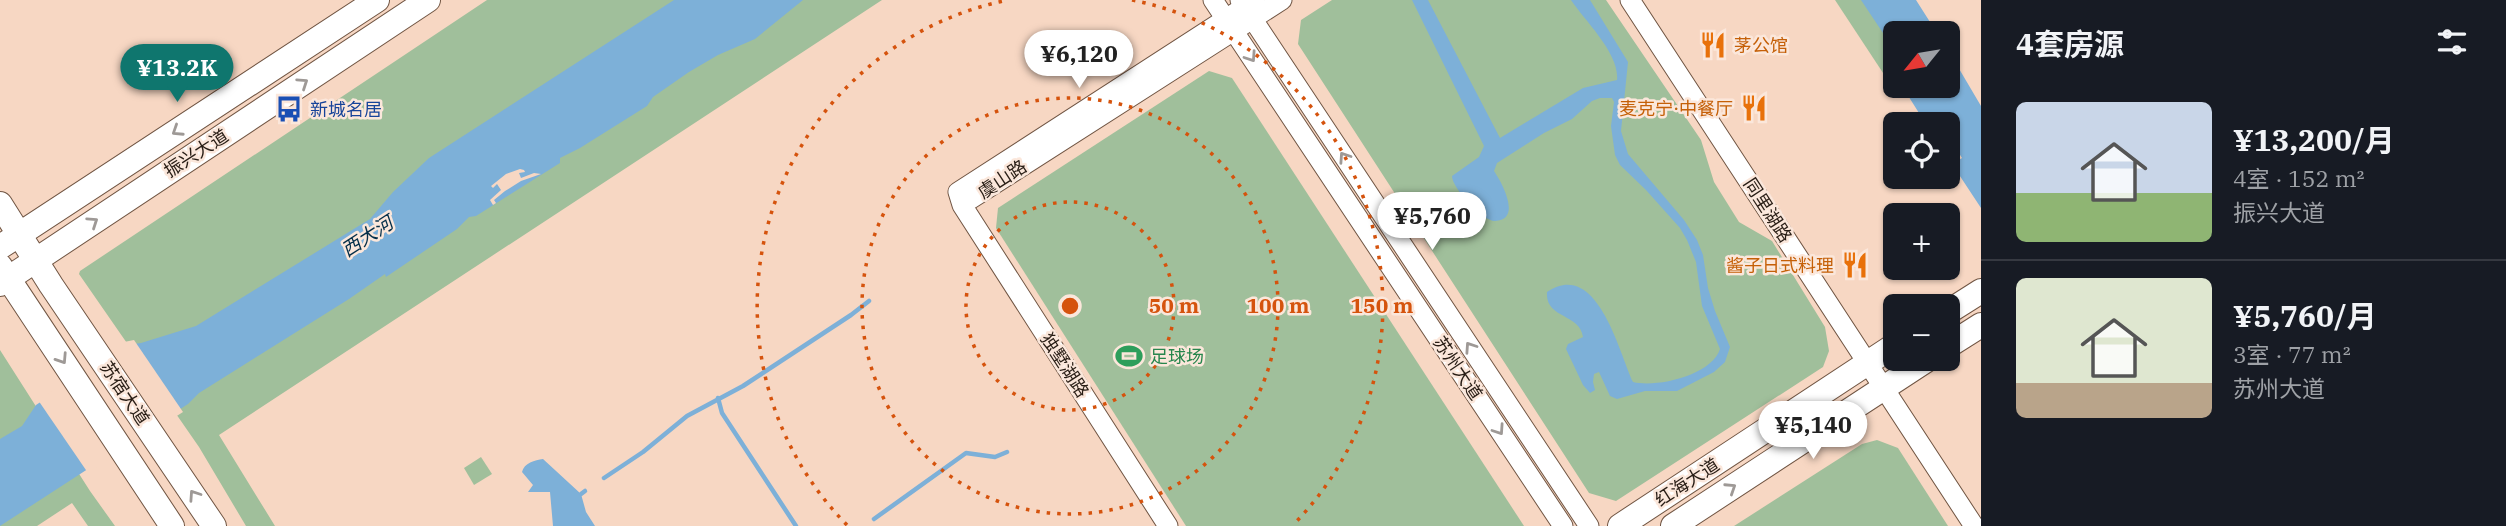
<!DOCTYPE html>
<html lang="zh">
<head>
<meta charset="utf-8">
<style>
	body { margin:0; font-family:"IBM Plex Serif","Noto Sans SC",serif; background:#242831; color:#f1f3f6; height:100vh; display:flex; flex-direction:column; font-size:26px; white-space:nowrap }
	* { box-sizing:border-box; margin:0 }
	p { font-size:23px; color:#9ea1a6 }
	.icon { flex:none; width:38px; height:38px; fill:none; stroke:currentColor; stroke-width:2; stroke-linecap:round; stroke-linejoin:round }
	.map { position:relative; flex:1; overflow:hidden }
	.side { display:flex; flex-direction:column; background:#171b24; width:525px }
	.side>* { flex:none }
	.needle { width:46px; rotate:240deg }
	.fabs { position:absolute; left:1883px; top:21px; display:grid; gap:14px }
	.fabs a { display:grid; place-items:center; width:77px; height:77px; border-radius:10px; background:#171b24; box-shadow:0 2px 5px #0004; font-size:35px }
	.price { position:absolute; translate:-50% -60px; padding:0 16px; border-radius:24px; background:#fff; color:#222; font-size:23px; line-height:46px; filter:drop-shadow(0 2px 4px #0008) }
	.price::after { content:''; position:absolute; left:50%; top:42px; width:21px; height:16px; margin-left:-10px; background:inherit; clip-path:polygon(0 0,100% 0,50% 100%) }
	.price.current { background:#0f766e; color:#fff }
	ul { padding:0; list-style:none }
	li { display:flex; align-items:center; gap:21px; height:175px; padding:0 35px }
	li+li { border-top:2px solid #363941 }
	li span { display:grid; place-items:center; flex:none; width:196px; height:140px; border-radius:10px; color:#555 }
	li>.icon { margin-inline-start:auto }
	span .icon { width:84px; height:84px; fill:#fffc; stroke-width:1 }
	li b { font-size:30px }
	h2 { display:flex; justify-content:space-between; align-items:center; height:84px; padding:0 35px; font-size:30px }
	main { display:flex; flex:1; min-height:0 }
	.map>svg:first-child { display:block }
	.green { fill:#a0bf9b }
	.water { fill:#7db0d8 }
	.pier { fill:#f7d7c3 }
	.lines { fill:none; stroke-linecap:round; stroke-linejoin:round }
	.stream { stroke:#7db0d8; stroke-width:4.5 }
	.minor-casing { stroke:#705543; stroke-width:21 }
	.major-casing { stroke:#705543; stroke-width:26 }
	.minor { stroke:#fff; stroke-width:19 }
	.major { stroke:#fff; stroke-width:24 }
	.oneway { stroke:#9e9996 }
	.ring { fill:none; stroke:#d5530d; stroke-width:3.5; stroke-dasharray:3.5 7 }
	.labels { text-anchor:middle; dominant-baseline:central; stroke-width:5; stroke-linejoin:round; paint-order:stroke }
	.food-label { font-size:18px; fill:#c56008; stroke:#fbe7db; text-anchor:end }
	.transit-label { font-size:18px; fill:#164399; stroke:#fbe7db; text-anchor:start }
	.street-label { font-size:18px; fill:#281d15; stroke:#fbe7db }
	.leisure-label { font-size:18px; fill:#27864d; stroke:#fbe7db; text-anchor:start }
	.water-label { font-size:19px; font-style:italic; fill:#032e49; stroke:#fbe7db }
	.centre { fill:#d5530d; stroke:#fbe7db; stroke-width:3.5 }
	.ring-label { font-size:21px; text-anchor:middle; font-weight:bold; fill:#d5530d; stroke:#fbe7db; stroke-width:5; stroke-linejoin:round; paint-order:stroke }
</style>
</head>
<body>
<main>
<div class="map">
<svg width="1981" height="526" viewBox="0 0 1981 526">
	<rect width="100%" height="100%" fill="#f7d7c3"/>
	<!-- green -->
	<g class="green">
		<path d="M487,0h395l-663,435 56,91h-29l-47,-79 -120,-173 1,-3z"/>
		<path d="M1332,0h274l95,140 13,42 25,40 33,19 53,86 4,24 -6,16 -207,134 -27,-8 -291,-449 3,-24z"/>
		<path d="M1835,0h28l32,51v23l-8,5z"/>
		<path d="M1209,71l23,7 292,448h-338l-190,-298 2,-20z"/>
		<path d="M0,350l90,141 25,35h-27l-16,-23 -35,23h-37z"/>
		<path d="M1877,440l21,8 50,78h-214l128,-82z"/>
		<path d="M481,457l11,17 -18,11 -10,-17z"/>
	</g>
	<!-- water -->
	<g class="water">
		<path d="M674,0h129l-48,39 -37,16 -29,17 -36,25 -6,9 -67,42 -20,10v5l-84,53 -7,1 -12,12 -71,48 -1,-3 -36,25 -150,94 -11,11 -188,122v-87l22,-13 14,-21 90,-60 15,-2 55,-17 174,-107 23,-27 36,-34z"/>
		<path d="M1412,0h16l72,138 83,-50 34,-8c3,-26 -32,-59 -46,-80h19l38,62 -7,69 7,23 56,66 13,20 6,15 5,33 7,23 15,36 -5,15 -11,10 -37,19h-32l-28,8 -7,-3 -11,-24 -5,2 -1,8 2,8 -5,3 -7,-8 -17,-36 2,-5 15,-7c-3,-24 -38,-18 -36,-45 50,-34 72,60 86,90 24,6 79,-7 87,-33l-18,-43 -6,-44 -9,-22 -7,-12 -34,-38 -26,-25 -5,-10 -4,-29 3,-24 -2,-4h-12l-8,3 -20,18 -28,14 -47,30 -3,8c7,10 29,49 1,50 -13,0 -43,-33 -43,-45l27,-19 5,-11z"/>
		<path d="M1861,0h55l21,33h-42v18z"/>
		<path d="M1948,50l33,56v102l-29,-44 10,-6 -14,-22v-12h-8l-6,-10 -10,7 -22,-35h46z"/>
		<path d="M543,459l38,35 5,18 9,14h-42l-3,-34h-22l5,-7 -11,-13c2,-9 13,-12 21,-13z"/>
	</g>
	<!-- pier -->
	<g class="pier">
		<path d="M520,169l4,1 1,2 -6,1 2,5 13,-5 7,1 -20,7 -16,10 -11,9 2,3 -3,2 -3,-5 11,-10 -4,-6 -4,4 -2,-2 15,-12z"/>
		<path d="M134,340l49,72 -95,61 -50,-73 86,-58z"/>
	</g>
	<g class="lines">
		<!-- stream -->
		<g class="stream">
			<path d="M718,398l4,15 74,113"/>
			<path d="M604,478l39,-26 44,-36 56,-30 108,-71 18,-14"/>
			<path d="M581,494l4,-3"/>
			<path d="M874,519l92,-66 29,4 12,-5"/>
		</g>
		<!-- minor casing -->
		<g class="minor-casing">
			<g id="minor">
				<path d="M1213,0l350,526"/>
				<path d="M1240,0l349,526"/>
				<path d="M1630,0l344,526"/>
				<path d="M971,199l311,-199"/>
				<path d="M1168,526l-206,-321 -4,-13 297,-192"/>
			</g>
		</g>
		<!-- major casing -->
		<g class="major-casing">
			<g id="major">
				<path d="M0,204l51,81 163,241"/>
				<path d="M0,247l377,-247"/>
				<path d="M0,266l172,260"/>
				<path d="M0,284l428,-284"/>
				<path d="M1948,312l33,-21"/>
				<path d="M1948,346l33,-21"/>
				<path d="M1620,526l275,-181"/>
				<path d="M1673,526l255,-167"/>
			</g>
		</g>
		<!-- minor -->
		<use href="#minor" class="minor"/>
		<!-- major -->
		<use href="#major" class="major"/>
	</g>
	<!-- one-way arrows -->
	<defs><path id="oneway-chevron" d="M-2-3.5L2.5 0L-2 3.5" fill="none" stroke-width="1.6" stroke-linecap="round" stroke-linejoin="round" transform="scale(1.75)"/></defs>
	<g class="oneway">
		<use href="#oneway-chevron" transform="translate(1251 57) rotate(56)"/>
		<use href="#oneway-chevron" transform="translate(303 83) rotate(-34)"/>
		<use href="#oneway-chevron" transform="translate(177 131) rotate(147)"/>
		<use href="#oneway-chevron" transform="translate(1344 157) rotate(-124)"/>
		<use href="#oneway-chevron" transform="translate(93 222) rotate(-34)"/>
		<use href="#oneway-chevron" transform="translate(1470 347) rotate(-124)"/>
		<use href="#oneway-chevron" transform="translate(62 359) rotate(57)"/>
		<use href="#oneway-chevron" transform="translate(1499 430) rotate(56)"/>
		<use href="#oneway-chevron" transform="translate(1731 488) rotate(-33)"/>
		<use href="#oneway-chevron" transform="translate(194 495) rotate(-124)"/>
	</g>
	<!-- distance rings -->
	<g class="ring">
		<circle cx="1070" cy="306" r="104"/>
		<circle cx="1070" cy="306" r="208"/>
		<path d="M847 525A312 312 0 0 1 1008 0M1132 0A312 312 0 0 1 1293 525"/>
	</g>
	<!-- icons -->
	<defs>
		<g id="restaurant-bare" transform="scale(2.1)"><path d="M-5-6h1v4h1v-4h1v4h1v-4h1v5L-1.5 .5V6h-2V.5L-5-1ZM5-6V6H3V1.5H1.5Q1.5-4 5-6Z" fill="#e8710a" stroke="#fbe7db" stroke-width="2.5" paint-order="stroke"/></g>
		<g id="bus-bare" transform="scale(2.1)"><path d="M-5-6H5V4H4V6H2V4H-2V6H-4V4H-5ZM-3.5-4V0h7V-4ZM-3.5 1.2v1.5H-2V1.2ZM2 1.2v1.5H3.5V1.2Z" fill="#1a4fb4" stroke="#fbe7db" stroke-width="2.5" paint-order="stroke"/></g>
		<g id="stadium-bare" transform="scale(2.1)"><path d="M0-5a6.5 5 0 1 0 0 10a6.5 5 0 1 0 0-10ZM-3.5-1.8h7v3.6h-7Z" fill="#2e9e5b" stroke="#fbe7db" stroke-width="2.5" paint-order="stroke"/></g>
	</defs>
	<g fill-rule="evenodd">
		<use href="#restaurant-bare" x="1713" y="45"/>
		<use href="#restaurant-bare" x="1754" y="108"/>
		<use href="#bus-bare" x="289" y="109"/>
		<use href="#restaurant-bare" x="1855" y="265"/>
		<use href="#stadium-bare" x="1129" y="356"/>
	</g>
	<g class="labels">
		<!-- food labels -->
		<g class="food-label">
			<text x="1734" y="45" text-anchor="start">茅公馆</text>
			<text x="1733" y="108">麦克宁·中餐厅</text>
			<text x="1834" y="265">酱子日式料理</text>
		</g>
		<!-- transit labels -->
		<g class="transit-label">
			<text x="310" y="109">新城名居</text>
		</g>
		<!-- street labels -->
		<g class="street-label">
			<text transform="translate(196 153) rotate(-33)">振兴大道</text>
			<text transform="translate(1002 179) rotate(-33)">虞山路</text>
			<text transform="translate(1768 210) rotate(57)">同里湖路</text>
			<text transform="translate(1065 365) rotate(57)">独墅湖路</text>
			<text transform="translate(1458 368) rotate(56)">苏州大道</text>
			<text transform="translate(125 393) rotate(56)">苏宿大道</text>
			<text transform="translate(1687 482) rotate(-33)">红海大道</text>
		</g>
		<!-- leisure labels -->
		<g class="leisure-label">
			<text x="1150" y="356">足球场</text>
		</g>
		<!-- water labels -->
		<g class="water-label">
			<text transform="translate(367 236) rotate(-33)">西大河</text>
		</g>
	</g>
	<circle cx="1070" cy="306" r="10" class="centre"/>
	<g class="ring-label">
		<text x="1174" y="313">50 m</text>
		<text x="1278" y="313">100 m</text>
		<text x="1382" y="313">150 m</text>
	</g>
</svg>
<div class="fabs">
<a><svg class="needle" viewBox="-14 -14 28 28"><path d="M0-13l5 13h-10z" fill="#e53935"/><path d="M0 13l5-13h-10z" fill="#9ea1a6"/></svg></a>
<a><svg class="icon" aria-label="locate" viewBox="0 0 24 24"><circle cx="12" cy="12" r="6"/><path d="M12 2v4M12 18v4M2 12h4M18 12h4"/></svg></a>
<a>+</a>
<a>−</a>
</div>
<b class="price" style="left:1079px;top:90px">¥6,120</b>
<b class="price current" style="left:177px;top:104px">¥13.2K</b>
<b class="price" style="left:1432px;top:252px">¥5,760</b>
<b class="price" style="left:1813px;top:461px">¥5,140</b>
</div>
<section class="side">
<h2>4套房源<svg class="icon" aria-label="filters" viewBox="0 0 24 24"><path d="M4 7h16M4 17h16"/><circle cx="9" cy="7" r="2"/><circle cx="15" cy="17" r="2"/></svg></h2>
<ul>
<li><span style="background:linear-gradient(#c9d6e8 65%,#8fb573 0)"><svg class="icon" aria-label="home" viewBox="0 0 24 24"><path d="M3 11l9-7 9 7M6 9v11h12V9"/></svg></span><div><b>¥13,200/月</b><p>4室 · 152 m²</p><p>振兴大道</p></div></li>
<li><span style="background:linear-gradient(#dfe7d0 75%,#b9a48a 0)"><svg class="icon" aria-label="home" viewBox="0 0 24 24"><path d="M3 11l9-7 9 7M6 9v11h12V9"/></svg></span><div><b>¥5,760/月</b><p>3室 · 77 m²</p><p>苏州大道</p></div></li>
</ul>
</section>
</main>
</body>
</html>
